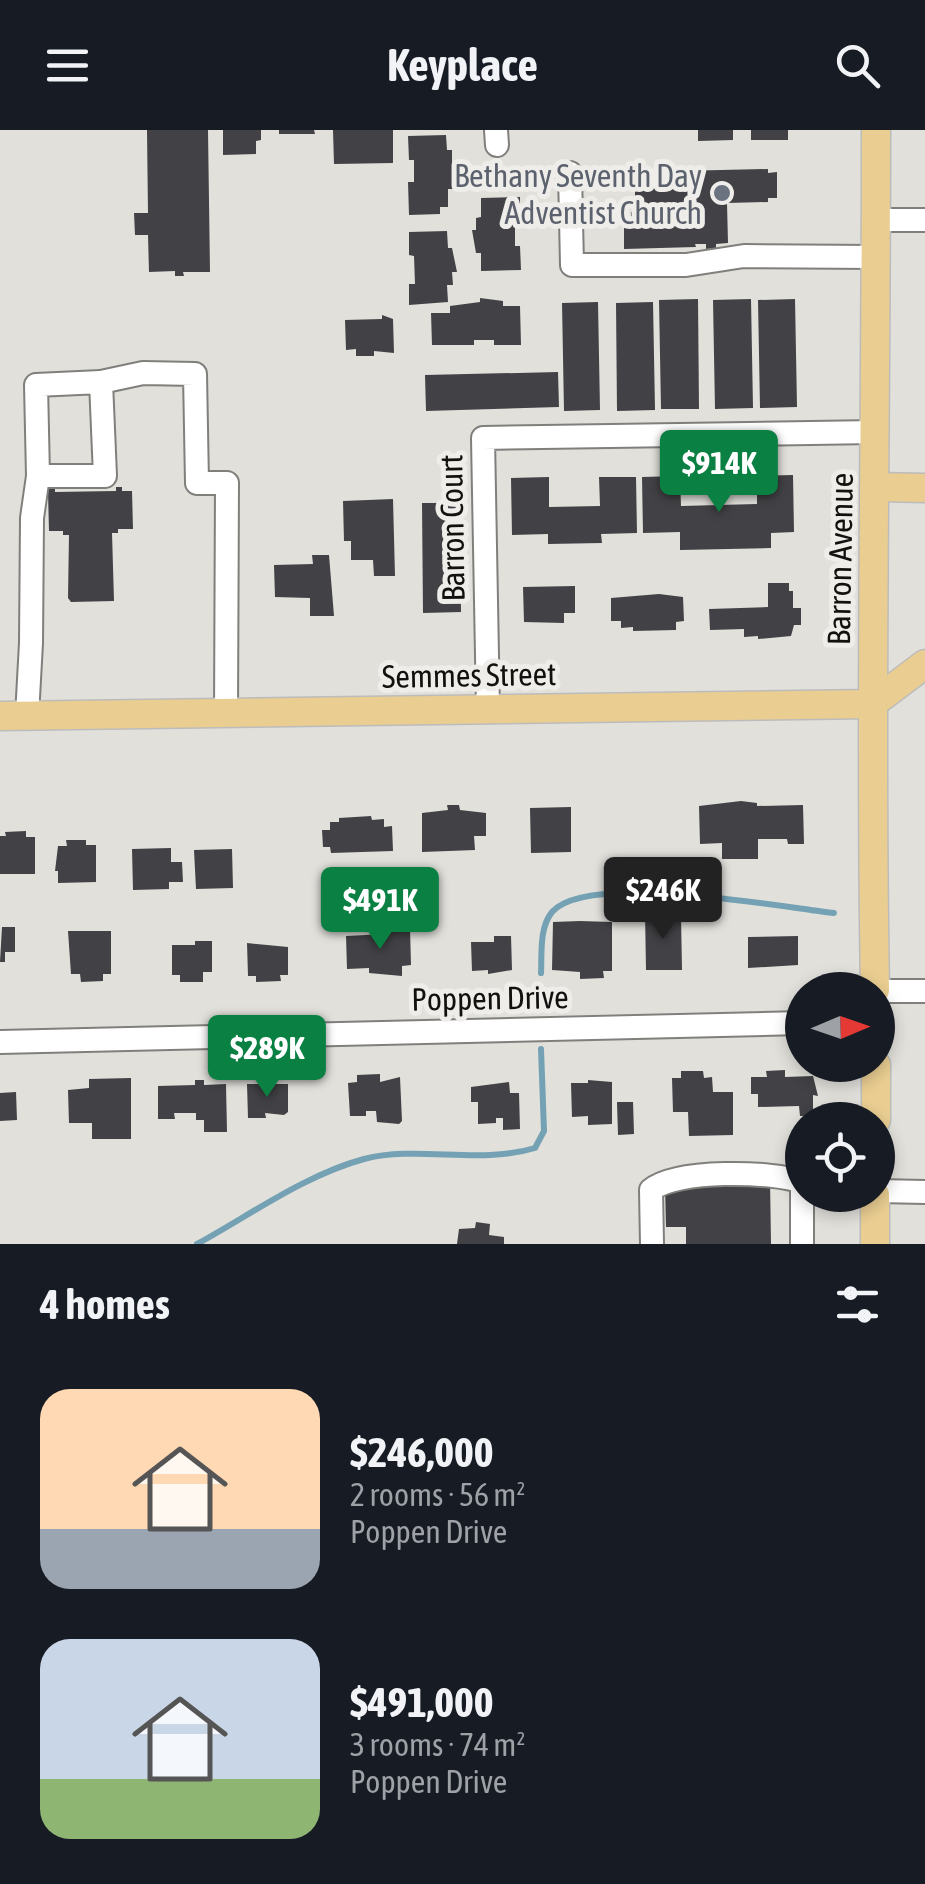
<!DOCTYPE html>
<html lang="en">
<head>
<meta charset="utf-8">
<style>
	body { margin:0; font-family:"Asap Condensed",sans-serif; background:#242831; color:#f1f3f6; height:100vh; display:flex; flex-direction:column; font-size:38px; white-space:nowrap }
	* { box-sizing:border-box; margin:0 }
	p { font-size:32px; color:#9ea1a6 }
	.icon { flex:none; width:55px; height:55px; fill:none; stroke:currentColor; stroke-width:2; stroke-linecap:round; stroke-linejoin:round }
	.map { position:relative; height:1114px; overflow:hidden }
	.details { display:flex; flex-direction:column; background:#171b24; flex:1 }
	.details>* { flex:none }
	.needle { width:65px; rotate:88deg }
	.buttons { position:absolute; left:785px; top:842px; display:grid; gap:20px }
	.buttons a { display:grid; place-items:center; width:110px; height:110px; border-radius:50%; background:#171b24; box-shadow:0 5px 15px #0003; font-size:50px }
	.price { position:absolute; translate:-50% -85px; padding:0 22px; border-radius:10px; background:#0b8043; color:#fff; font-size:32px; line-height:65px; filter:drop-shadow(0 2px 5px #0008) }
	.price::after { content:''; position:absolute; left:50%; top:60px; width:30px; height:22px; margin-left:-15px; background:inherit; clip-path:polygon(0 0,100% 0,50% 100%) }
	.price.on { background:#222; color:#fff }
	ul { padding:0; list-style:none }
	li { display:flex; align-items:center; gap:30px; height:250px; padding:0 40px }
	li span { display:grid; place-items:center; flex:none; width:280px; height:200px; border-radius:30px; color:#555 }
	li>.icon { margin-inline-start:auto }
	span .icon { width:120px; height:120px; fill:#fffc; stroke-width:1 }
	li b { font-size:42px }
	h2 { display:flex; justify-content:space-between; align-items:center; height:120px; padding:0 40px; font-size:42px }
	header { display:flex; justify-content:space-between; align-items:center; height:130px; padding:0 40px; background:#171b24; font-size:45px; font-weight:700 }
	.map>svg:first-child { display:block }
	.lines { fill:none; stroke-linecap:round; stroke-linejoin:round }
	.stream { stroke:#74a1b3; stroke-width:6 }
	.building { fill:#424145 }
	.minor-casing { stroke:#807f7c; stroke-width:26 }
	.major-casing { stroke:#bdbcbc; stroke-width:31 }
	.minor { stroke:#fff; stroke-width:22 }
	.major { stroke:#e9cd91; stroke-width:28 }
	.worship-dot { fill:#6b7280; stroke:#eeede9; stroke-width:4 }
	.labels { text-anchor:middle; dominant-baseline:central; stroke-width:10; stroke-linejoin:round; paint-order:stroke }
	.worship-label { font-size:32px; fill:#5b616d; stroke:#eeede9; text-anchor:end }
	.street-label { font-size:32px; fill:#121110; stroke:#eeede9 }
</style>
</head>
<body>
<header><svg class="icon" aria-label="menu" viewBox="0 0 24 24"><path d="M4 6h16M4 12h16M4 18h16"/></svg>Keyplace<svg class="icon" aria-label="search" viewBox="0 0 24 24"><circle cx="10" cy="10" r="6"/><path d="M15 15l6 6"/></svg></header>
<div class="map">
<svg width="925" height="1114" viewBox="0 0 925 1114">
	<rect width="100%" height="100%" fill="#e1e0db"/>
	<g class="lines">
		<!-- stream -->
		<g class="stream">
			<path d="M541,843c1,-19 -2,-45 11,-61 35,-41 229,-5 282,1"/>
			<path d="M197,1114c53,-29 108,-69 167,-85 54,-14 115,6 171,-11l9,-17 -3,-82"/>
		</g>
	</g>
	<!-- building -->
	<g class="building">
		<path d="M147,0h61l2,142h-27l1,4h-9v-5l-26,1 -1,-37h-13l-1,-22h14z"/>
		<path d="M223,0h38v10l-5,1v13l-33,1z"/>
		<path d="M279,0h35l1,4h-36z"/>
		<path d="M333,0h60v33l-59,1z"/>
		<path d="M698,0h35v10l-35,1z"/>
		<rect x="751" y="0" width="37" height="10"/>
		<path d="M446,5l1,15h5v13h5l-4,26h-5v18h-8v7l-31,1 -1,-33h6v-22h-5l-1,-24z"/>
		<path d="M768,39v4l9,-1v26h-9v4l-41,1 1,40 -12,1v4l-10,1v-5h-11l1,3 -72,2v-21h7v-16h3l1,-8v-32z"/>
		<path d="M520,67v28h-5v21h5l1,24 -40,1v-18h-5l-4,-23h4v-12l5,-1v-19z"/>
		<path d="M447,101l1,17h4l5,24h-5l1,13h-6l1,17 -39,3v-21h6l-1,-28 -5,-1v-23z"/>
		<path d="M480,168l23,3v5h17l1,39h-27v-5h-20v5h-42l-1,-32h19v-7l30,-4z"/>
		<path d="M698,169l1,110h-38l-2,-109z"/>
		<path d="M751,169l2,109 -38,1 -2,-109z"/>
		<path d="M795,169l2,108 -37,1 -2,-108z"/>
		<path d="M598,172l2,108 -36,1 -2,-108z"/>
		<path d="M653,172l2,108 -38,1 -1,-108z"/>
		<path d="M382,185l11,4 1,34 -20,-2v5h-18v-7l-10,1 -1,-30 37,-1z"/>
		<path d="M558,242l1,35 -133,4 -1,-36z"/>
		<path d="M793,345l1,57 -23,1v15l-91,2v-18l-37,1 -1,-56 38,-1 1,30 76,-2v-28z"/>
		<path d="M549,347v30l51,-1 -1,-29h37l1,56 -36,1 1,9 -54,1v-10l-36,1 -1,-57z"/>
		<path d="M55,357v5l61,-1v-4h6v4h10l1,38h-15v4h-6l2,68 -43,1 -3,-4 1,-63h-6v-4h-14l-1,-39 1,-4z"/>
		<path d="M393,369l2,77h-21l-1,-16h-22v-19h-7l-1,-40z"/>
		<path d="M422,373h38l1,109 -38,1z"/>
		<path d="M312,425h17l5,61h-24v-18l-35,-1 -1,-32 39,-1z"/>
		<path d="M768,453h21v8h4v17h8v17h-7l-3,11 -33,3v-3l-14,1v-8l-34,1 -1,-21 59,-2z"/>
		<path d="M575,456v27h-11v10l-40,-1 -1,-35z"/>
		<path d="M659,464l24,3 1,24 -8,1v8l-43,1v-4l-12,1v-7h-10v-23z"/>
		<path d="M741,671l16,2v3l46,-1 1,39h-16l-1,-5h-29v20h-36v-16l-22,1 -1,-38z"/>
		<path d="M447,675h12l1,5 26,3v23h-12l1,14 -53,2v-39l26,-3z"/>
		<path d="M571,677v45l-40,1 -1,-45z"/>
		<path d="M371,686l1,4 12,-1v8l8,-1 1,25 -62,2 -1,-6h-7l-1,-17h8v-8h9v-4z"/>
		<path d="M26,701v6h9v37h-35v-38h6l-1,-4z"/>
		<path d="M66,710h20v5h10v37l-38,1v-12h-3l3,-25h9z"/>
		<path d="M171,718v14h11l1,20h-14v7l-36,1 -1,-41z"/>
		<path d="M232,719l1,39 -37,1 -2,-39z"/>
		<path d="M645,782h21l1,5h14l1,53h-36z"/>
		<path d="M580,791l32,1v49h-9l1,7 -24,1v-7l-28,-2 1,-48z"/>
		<path d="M2,797h13v25h-10v10h-5z"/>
		<path d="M410,798l1,37 -9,1v10l-33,-3v-5l-22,1 -1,-33 40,-2 -1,-5z"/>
		<path d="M68,801h43v43h-8v7l-22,1 -1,-8h-9z"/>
		<path d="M494,806h17l1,34 -24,4v-4l-16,1 -1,-29h23z"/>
		<path d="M798,806v29l-50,3v-31z"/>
		<path d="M195,811h17v31h-9v10h-23v-7h-8v-30h23z"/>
		<path d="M247,813l41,4v28h-8l1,6 -25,1v-6h-8z"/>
		<path d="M785,940v7l28,-1 5,20 -5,-1v21h-13l-1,-10 -41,1v-13h-7v-17h16l-1,-6z"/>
		<path d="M681,941h22l1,7 8,-1 1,15h20v43l-44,1 -1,-24h-15l-1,-34h9z"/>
		<path d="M380,944v8l20,-5 2,44 -3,3 -22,-2 -1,-11h-10v5h-16l-2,-33 9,-1v-7z"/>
		<path d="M131,948v61h-39v-16h-23l-1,-33 21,-2v-9z"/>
		<path d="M195,950h9v5l22,-1 1,48h-23v-12h-8v-7h-22l1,6h-17v-33l37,-1z"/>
		<path d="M588,950l24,2v42l-24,1v-9l-16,1 -1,-34h17z"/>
		<path d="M265,951h6v3h17v28l-4,3 -19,-2 1,5h-18l-1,-34h18z"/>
		<path d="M509,952l1,11h9l1,36 -17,1v-12h-7v5l-18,1v-22h-7v-15z"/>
		<path d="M16,962l1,28 -17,1v-28z"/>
		<path d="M617,972h16l1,32 -16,1z"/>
		<path d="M770,1049l1,65h-85v-17h-20l-1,-41z"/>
		<path d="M476,1092l14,2 -1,11 15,2v7h-47l2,-15 16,-1z"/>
	</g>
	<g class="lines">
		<!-- minor casing -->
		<g class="minor-casing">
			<g id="minor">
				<path d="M496,0l1,15"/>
				<path d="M570,43l2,92h114l58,-9 132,1"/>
				<path d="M876,90h49"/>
				<path d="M101,252l42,-9 52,1 2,109h30l-1,231"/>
				<path d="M488,580l-5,-272 393,-6"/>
				<path d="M27,586l4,-73 1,-125 6,-42 -2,-91 65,-3 4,94h-67"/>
				<path d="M878,861h47"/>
				<path d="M0,912l802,-19"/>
				<path d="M878,1061l47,1"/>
				<path d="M652,1114l-1,-54c25,-21 121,-19 151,-8v62"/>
			</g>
		</g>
		<!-- major casing -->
		<g class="major-casing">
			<g id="major">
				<path d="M876,357l49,1"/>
				<path d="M0,586l872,-12 53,-40"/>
				<path d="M875,860c-5,-287 1,-573 1,-860"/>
				<path d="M876,935v55"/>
				<path d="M875,1065v49"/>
			</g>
		</g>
		<!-- minor -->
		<use href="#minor" class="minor"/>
		<!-- major -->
		<use href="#major" class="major"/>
	</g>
	<!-- markers -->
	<circle class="worship-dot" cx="722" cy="63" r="10"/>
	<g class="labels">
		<!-- worship labels -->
		<g class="worship-label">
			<text x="702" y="45">Bethany Seventh Day<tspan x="702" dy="37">Adventist Church</tspan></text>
		</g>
		<!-- street labels -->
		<g class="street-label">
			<text transform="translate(452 398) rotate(-91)">Barron Court</text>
			<text transform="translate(840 429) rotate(-89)">Barron Avenue</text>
			<text transform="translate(469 545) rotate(-1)">Semmes Street</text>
			<text transform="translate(490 868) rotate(-1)">Poppen Drive</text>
		</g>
	</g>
</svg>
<div class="buttons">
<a><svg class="needle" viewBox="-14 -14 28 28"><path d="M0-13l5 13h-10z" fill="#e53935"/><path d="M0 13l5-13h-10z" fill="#9ea1a6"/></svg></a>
<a><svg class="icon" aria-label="locate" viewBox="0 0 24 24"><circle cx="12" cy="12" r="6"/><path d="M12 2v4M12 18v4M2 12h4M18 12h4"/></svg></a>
</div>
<b class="price" style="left:719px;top:385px">$914K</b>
<b class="price on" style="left:663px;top:812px">$246K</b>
<b class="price" style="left:380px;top:822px">$491K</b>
<b class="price" style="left:267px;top:970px">$289K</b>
</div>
<section class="details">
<h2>4 homes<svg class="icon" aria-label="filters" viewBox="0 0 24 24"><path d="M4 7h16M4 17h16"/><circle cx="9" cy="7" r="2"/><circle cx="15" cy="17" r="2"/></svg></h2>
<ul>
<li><span style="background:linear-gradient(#ffd9b3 70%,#9aa5b1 0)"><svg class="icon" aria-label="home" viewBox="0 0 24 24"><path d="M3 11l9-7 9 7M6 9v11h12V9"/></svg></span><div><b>$246,000</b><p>2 rooms · 56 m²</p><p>Poppen Drive</p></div></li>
<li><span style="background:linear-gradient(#c9d6e8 70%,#8fb573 0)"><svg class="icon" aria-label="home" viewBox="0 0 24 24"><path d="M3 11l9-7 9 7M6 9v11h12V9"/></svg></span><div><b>$491,000</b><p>3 rooms · 74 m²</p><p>Poppen Drive</p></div></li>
</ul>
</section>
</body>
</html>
